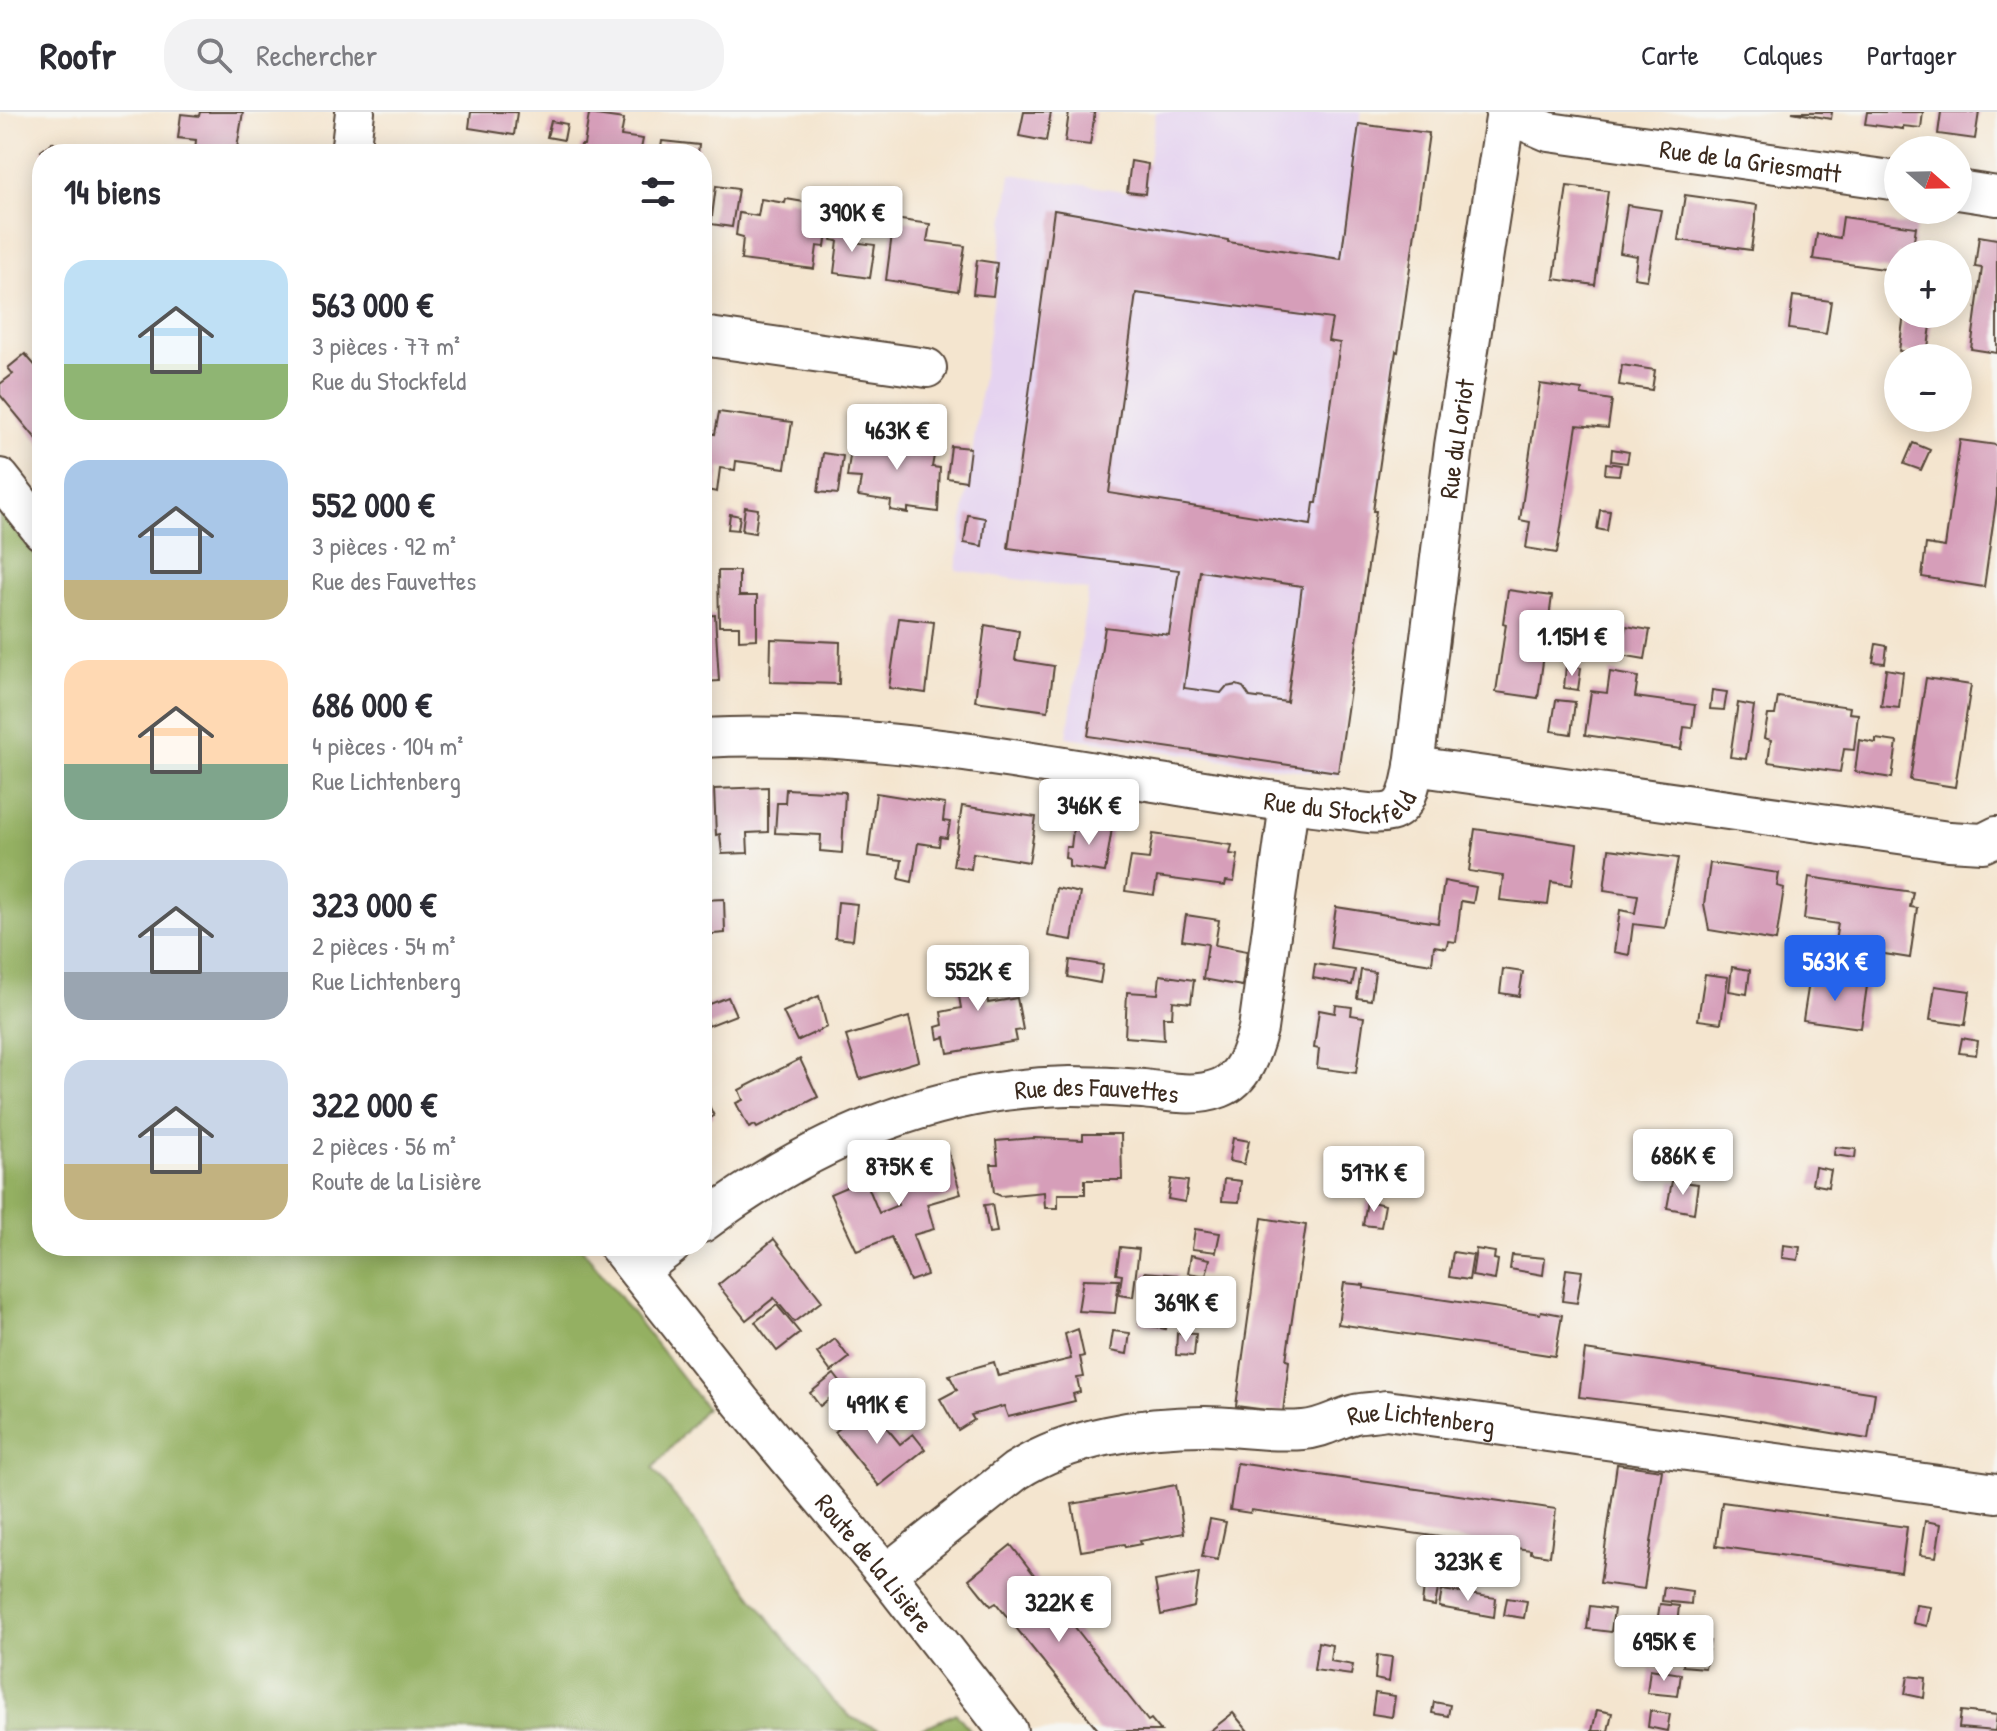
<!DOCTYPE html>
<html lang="fr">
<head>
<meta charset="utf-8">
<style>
	body { margin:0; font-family:"Patrick Hand",sans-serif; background:#f2f2f3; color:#2b2b33; height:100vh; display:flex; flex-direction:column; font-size:30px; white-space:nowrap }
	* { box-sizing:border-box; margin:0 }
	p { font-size:26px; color:#7c7c81 }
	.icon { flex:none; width:44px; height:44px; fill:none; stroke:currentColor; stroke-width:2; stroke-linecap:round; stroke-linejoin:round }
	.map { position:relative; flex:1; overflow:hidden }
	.side { position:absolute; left:32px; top:32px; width:680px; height:1112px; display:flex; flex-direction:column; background:#fff; border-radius:32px; box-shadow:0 4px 20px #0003 }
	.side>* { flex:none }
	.needle { width:52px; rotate:110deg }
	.tools { position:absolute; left:1884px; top:24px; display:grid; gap:16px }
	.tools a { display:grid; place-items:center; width:88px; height:88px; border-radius:50%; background:#fff; box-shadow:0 4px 20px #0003; font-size:40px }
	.price { position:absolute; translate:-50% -68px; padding:0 18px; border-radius:8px; background:#fff; color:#222; font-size:26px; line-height:52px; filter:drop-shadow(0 2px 4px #0008) }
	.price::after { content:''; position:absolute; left:50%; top:48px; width:24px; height:18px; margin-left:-12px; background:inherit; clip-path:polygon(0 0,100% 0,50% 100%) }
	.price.current { background:#2563eb; color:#fff }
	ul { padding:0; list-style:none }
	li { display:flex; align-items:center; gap:24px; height:200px; padding:0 32px }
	li span { display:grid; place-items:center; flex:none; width:224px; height:160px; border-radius:24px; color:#555 }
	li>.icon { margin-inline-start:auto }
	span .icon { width:96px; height:96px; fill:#fffc; stroke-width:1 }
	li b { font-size:34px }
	h2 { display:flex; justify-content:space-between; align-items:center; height:96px; padding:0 32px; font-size:34px }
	header { display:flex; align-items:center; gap:48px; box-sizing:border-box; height:112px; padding:0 40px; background:#fff; border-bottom:2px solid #e1e1e2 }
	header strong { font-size:38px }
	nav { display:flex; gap:44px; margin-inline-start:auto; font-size:28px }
	.search { width:560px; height:72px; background:#f2f2f3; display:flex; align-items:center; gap:20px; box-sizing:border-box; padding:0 28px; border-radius:32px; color:#7c7c81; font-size:30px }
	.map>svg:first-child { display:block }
	.built { fill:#e5d3f0 }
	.forest { fill:#94b062; stroke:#686d40; stroke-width:2 }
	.building { fill:#d69eb9; fill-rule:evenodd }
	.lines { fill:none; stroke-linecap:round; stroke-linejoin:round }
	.minor-casing { stroke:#574639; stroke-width:42 }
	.minor { stroke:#fff; stroke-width:38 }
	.labels { text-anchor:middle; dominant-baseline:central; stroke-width:8; stroke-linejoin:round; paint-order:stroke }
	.street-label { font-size:26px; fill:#3b2a1e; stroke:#f6f6f2 }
</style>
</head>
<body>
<header>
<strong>Roofr</strong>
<div class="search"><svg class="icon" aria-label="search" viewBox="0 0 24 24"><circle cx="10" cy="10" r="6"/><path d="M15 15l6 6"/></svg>Rechercher</div>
<nav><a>Carte</a><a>Calques</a><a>Partager</a></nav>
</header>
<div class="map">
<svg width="1997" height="1619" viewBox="0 0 1997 1619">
	<rect width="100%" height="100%" fill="#f6f6f2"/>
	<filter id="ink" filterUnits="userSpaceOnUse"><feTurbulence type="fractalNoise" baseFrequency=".0125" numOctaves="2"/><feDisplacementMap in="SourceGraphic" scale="16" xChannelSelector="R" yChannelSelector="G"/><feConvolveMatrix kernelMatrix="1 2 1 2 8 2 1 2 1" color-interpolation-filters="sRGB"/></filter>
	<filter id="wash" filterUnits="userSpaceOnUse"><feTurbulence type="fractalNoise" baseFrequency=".006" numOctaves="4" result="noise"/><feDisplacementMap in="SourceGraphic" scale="32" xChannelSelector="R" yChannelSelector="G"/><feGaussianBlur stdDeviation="1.8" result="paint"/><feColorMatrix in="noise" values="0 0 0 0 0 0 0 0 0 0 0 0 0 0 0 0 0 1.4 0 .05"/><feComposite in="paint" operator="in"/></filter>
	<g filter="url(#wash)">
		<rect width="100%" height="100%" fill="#f4e5cf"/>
		<!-- built -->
		<path class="built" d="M1156,0h205l-1,12 69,9 -91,643 -271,-39 21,-147 -132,-20 55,-396 133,20z"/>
		<!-- forest -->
		<g class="forest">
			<path d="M0,399l42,52v683h538l126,162 -53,60 179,232 18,17 32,14h-882z"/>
			<path d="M956,1601l15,18h-54z"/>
		</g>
		<g id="blocks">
			<!-- building -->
			<g class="building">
				<path d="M200,0h43l-7,42 -41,-3 1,-11 -18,-2 3,-24 18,2z"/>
				<path d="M471,0h46l-3,23 -45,-7z"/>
				<path d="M1024,0h27l-5,29 -27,-5z"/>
				<path d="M1069,0h26l-5,33 -25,-3z"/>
				<path d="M1792,0h40l-1,7z"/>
				<path d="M1867,0h56l-2,16 -18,-2v3l-38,-5z"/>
				<path d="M1941,0h38l-4,27 -37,-5z"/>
				<path d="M589,2l35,5 -3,17 22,3 -3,15h-61l2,-9h3z"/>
				<path d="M551,9l16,3 -3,16 -17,-3z"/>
				<path d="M1359,12l70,9 -31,219 -2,-1 -12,84 -11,76h3l-38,261 -250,-36 17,-109 64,8 10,-65 -171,-22 46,-338 174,30v2l113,17zM1136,181l196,26 -4,22 12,2 -23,160h-3l-3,22 -202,-32zM1200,459l102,15 -15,116 -37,-5 -7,-10 -6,-2 -11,2 -5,6 -37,-5z"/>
				<path d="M662,29l37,4 -1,9h-38z"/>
				<path d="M53,30l9,12h-18l-3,-3z"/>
				<path d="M1131,49l17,3 -3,30 -18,-2z"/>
				<path d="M716,74l22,3 -6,38 -21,-3z"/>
				<path d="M1567,74l41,5 -13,94 -41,-6z"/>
				<path d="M1685,83l72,10 -6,45 -73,-10z"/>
				<path d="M761,87l24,4 1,-4 24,4 -3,20 21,2 -3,22 -8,-1 -3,23 -73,-9 2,-23 -7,-2 3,-22 19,3z"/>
				<path d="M1627,93l34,5 -14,70 -13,-2 3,-22 -17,-3z"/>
				<path d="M1843,105l73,10 -4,27h-14v17l-85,-12 4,-25 23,4z"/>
				<path d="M894,107l36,5 -3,17 38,5 -7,45 -72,-11z"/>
				<path d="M834,114l20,3 -1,13 22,3 -5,33 -36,-5 4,-32 -6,-1z"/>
				<path d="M1979,124l18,3v114l-26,-4 11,-81 -7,-1z"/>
				<path d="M977,148l20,3 -4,33 -20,-2z"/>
				<path d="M1793,184l38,5 -5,33 -37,-5z"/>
				<path d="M1904,202l28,4 -5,37 -28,-4z"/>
				<path d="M25,242l13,15 4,-3v80l-42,-51v-11l13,-10 -5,-6z"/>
				<path d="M1622,253l33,5 -3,20 -33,-5z"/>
				<path d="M1540,272l42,6 -1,5 31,5 -4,28 -31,-3 -20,128 -31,-5 4,-26 -10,-2z"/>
				<path d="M719,300l73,10 -7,46 -49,-7 -1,9 -15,-2 -3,24 -15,-3v-35h3l3,-21 7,1z"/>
				<path d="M863,321l73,11 -4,23 8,1 -2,44 -30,-4v5l-18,-3 1,-9 -33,-5 3,-18 -14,-1 4,-28 10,1z"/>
				<path d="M1960,328l37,5v51l-13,91 -62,-10 4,-33 19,3z"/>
				<path d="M1913,331l17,7 -9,20 -17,-6z"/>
				<path d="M951,334l19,2 -4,33 -19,-3z"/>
				<path d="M1612,337l17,3 -2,11 -16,-2z"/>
				<path d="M823,341l20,3 -5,38 -20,-2z"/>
				<path d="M1606,351l15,2 -2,10 -14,-1z"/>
				<path d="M745,395l13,2 -3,24 -13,-2z"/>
				<path d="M1600,398l10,1 -3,20 -10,-2z"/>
				<path d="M730,402l10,2 -2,14 -10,-1z"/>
				<path d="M968,403l17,3 -3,28 -18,-3z"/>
				<path d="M718,459h21v25h18v43l-18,1v-14h-20z"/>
				<path d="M1508,478l44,6 -14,102 -42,-6 10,-68 -3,-1z"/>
				<path d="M715,503l4,66 -17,1v-66z"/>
				<path d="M899,506l35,4 -8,71 -37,-5z"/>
				<path d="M985,513l34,6 -4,29 39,6 -6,45 -73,-10z"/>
				<path d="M1626,514l24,4 -5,29 -24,-4z"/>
				<path d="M771,527l69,3 -1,42 -69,-2z"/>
				<path d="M1876,532l11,2 -2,17 -12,-1z"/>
				<path d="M1566,554l15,2 -3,22 -14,-2z"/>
				<path d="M1886,557l17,3 -4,36 -18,-2z"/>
				<path d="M1610,560l28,5 -3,20 60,8 -3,23 -8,-1 -3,22 -96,-14 6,-44 16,2z"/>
				<path d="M1926,566l45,7 -16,102 -45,-7z"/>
				<path d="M1712,578l15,2 -3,18 -14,-1z"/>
				<path d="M1778,585l72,10 -1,6 9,1 -4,36 -10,-1 -4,23 -72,-10 3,-22 -7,-2 4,-23h7z"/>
				<path d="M1556,588l19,2 -4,32 -20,-3z"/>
				<path d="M1738,591l16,3 -8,53 -16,-2z"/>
				<path d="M1876,627l21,3 -5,36 -37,-6 4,-32 17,3z"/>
				<path d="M768,675v45l-21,1 1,20 -26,1 -2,-20 -4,1 -2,-46z"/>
				<path d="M786,677l59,3 -3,61 -22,-2 1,-16 -46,-2 2,-30h8z"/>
				<path d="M876,681l69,11 -2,17 7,1 -3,16 -7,-1 -1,9 -21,-3 -6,39 -13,-3 3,-19 -34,-4z"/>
				<path d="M962,694l74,11 -7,45 -56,-9 -2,16 -18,-3z"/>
				<path d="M1074,710l38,6 -7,44 -36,-5v-8l-4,-1 1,-11h5z"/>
				<path d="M1475,717l102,15 -5,41 -21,-3 -3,23 -48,-5 3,-24 -34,-5z"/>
				<path d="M1153,722l79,11 -2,9 8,1 -4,27 -8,-1 -1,5 -68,-9 -3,18 -29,-4 6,-34 18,2z"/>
				<path d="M1609,737l69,9 -13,70 -32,-4 -4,31 -15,-3 6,-42 15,3 3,-18 -34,-5z"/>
				<path d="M1710,751l69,10 -2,13 7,2 -8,53 -67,-11 -5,-26z"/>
				<path d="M1809,765l104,15 -3,15 7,1 -7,50 -76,-12 4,-22 -34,-5z"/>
				<path d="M1444,769l32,6 -3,16 -12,-2 -5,41 -8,-1 -2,7 -12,-2 -2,18 -102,-16 6,-41 102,16z"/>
				<path d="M1056,776l24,5 -8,47 -24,-4z"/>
				<path d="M724,787l1,34 -23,2v-35z"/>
				<path d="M838,790l19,2 -4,36 -18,-2z"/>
				<path d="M1186,803l33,5 -4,25 32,6 -5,35 -39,-7 5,-35 -26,-4z"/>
				<path d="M981,844l7,47 29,-5 6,32 -8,1 2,10 -69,12 -3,-16 -7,2 -2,-12 7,-2 -2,-13 20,-4 -8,-47z"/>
				<path d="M1070,848l33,5 -3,18 -32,-6z"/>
				<path d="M1315,852l40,6 -3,15 -39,-7z"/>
				<path d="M1732,855l18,3 -3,24 -18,-3z"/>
				<path d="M1503,857l20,3 -4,24 -19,-3z"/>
				<path d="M1361,858l14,2 -4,28 -14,-2z"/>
				<path d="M1705,862l23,3 -7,46 -23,-3z"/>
				<path d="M1160,863l34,5 -3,23 -18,-2 -1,16h-9l1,23 -39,-3 2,-45 31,2z"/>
				<path d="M1810,864l57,10 -6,42 -58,-8z"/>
				<path d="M1935,874l35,5 -5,34 -35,-5z"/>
				<path d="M819,884l8,31 -30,14 -14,-29z"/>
				<path d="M728,885l8,18 -28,11 -6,-19z"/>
				<path d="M1336,893l16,2 -1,8 13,2 -8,56 -39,-5 2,-19 -5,-1 5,-38 16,3z"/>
				<path d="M909,905l10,44 -59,18 -14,-43z"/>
				<path d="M1962,926l16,3 -2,14 -17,-2z"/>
				<path d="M800,947l18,38 -61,31 -2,-3 -6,3 -13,-25 7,-3 -4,-10z"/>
				<path d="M702,979l12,25 -12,5z"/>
				<path d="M1083,1022h38l1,46h-37v14h-27v14h-13l-1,-16 -43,4 -7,-3 -3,-29h7l-2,-23 38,-3 49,2z"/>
				<path d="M1233,1026l16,3 -5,23 -15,-3z"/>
				<path d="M1835,1035l21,2 -1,9 -21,-3z"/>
				<path d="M948,1039l13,43 -34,10 7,25 -21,6 14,40 -17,6 -19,-44 -34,14 -27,-57 35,-15 14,34 19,-8 -13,-36z"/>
				<path d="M1815,1055l16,3 -3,17 -16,-3z"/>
				<path d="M1171,1067l17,2 -3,21 -17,-3z"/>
				<path d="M1224,1067l17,2 -2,21 -17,-1z"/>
				<path d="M1672,1069l26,3 -4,29 -27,-5z"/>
				<path d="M1367,1089l18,4 -4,22 -18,-2z"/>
				<path d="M992,1092l5,28 -8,1 -5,-28z"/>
				<path d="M1262,1106l44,7 -20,135 3,1 -6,51 -47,-6z"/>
				<path d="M1195,1117l25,4 -4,19 -24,-3z"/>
				<path d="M774,1127l48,62 -28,21 -20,-24 -28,22 -28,-35z"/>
				<path d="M1783,1133l17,2 -2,13 -16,-2z"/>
				<path d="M1120,1135l19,2 -6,48 -14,-2 3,-20 -6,-1z"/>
				<path d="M1476,1137l19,3 -1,7 4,1 -3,20 -23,-4z"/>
				<path d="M1453,1140l20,3 -4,25 -20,-3z"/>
				<path d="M1191,1143l19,4 -4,17 -18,-3z"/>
				<path d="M1512,1143l33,3 -2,17 -33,-6z"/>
				<path d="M1566,1157l16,2 -5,32 -15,-2z"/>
				<path d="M1145,1160l32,3 -3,23 -31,-5z"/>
				<path d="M1083,1167l36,1 -4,33 -37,-2z"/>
				<path d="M1344,1171l20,2v3l176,26 1,-3 21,4 -7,41 -217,-32z"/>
				<path d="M1143,1191l26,5 -4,21 -26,-6z"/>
				<path d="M777,1193l23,28 -23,18 -22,-29z"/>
				<path d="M1078,1217l6,27 -4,1 4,20 -7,1 3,14 -7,2 2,7 -67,16 -4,-11 -33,9 3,5 -16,10 -18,-31 17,-9 -8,-15 45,-13 4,14 73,-17 -6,-25z"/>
				<path d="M1113,1219l17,2 -3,21 -17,-3z"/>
				<path d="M1177,1221l19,1 -2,22 -18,-1z"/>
				<path d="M835,1227l14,19 -18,14 -14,-19z"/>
				<path d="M1585,1238l290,43 -7,46 -144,-24 -145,-18z"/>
				<path d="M834,1262l10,13 -24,19 -10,-13z"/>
				<path d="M868,1293l32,39 13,-10 12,15 -46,37 -44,-54z"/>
				<path d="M1237,1351l319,46 -6,47 -19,-3v-3l-280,-40 -1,3 -20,-3z"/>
				<path d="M1617,1352l45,6 -18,119 -44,-6z"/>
				<path d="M1176,1373l8,48 -44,8 1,3 -16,3 -1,-3 -43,7 -9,-47z"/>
				<path d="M1722,1390l185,25 -6,45 -185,-26z"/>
				<path d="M1210,1407l16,3 -8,38 -16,-3z"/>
				<path d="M1925,1409l16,3 -5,33 -16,-2z"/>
				<path d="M1011,1433l137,176 3,-2 10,12h-62l-103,-128 -5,3 -10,-12 -12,-15z"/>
				<path d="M1199,1461l-5,34 -33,8 -6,-34z"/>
				<path d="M1424,1475l14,2 -3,17 -13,-2z"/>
				<path d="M1664,1475l28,4 -1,13 -29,-3z"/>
				<path d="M1442,1478l54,8 -2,19 -55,-10z"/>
				<path d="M1507,1486l20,3 -3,17 -20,-3z"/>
				<path d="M1660,1492l19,2 -2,19 -20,-3z"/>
				<path d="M1916,1493l15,2 -4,19 -14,-3z"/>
				<path d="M1590,1494l24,3 -3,23 -24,-3z"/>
				<path d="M1686,1525l24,4 -5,27 -22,-2z"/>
				<path d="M1318,1530l14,3 -2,16 23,4 -2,10 -37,-5z"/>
				<path d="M1377,1543l15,2 -3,25 -14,-3z"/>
				<path d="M1650,1557l31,5 -3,22 -31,-3z"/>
				<path d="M1908,1564l18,2 -2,20 -19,-4z"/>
				<path d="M1375,1581l20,3 -3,21 -20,-3z"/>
				<path d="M1434,1590l16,3 -2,11 -16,-3z"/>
				<path d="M1597,1598l15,3 -4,18h-16z"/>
				<path d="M1650,1599l20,3 -3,17 -19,-4z"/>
				<path d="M1961,1599l36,4 -2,16 -36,-3z"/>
				<path d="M1233,1601l15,18h-38z"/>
			</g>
		</g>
	</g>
	<g filter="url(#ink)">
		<use href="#blocks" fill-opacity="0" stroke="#574639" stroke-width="2"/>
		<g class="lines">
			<!-- minor casing -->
			<g class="minor-casing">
				<g id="minor">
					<path id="s1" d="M1515,0l6,8 28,12 349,49"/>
					<path d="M350,42l5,-42"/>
					<path d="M1958,78l39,6"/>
					<path d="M702,224l225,32"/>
					<path d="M0,366l42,53"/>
					<path id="s2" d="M702,626c164,-9 328,24 489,50 50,8 100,16 150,21 15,2 34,7 49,3 18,-5 21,-30 24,-46l535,75 34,2 14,-7"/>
					<path id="s3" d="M1414,654l40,-320 52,-334"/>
					<path id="s4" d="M702,1111c108,-81 232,-135 368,-137 25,0 49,1 73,3 27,3 52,9 77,-1 24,-9 32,-37 38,-59l31,-225"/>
					<path id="s5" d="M618,1134l124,157 144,171 122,157"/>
					<path d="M638,1159l33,-25"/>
					<path id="s6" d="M886,1462l130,-103c53,-34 127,-45 189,-45 32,0 66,7 98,4 19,-1 34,-11 52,-16 10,-2 21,-2 31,-4l611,83"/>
				</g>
			</g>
			<!-- minor -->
			<use href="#minor" class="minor"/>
		</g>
	</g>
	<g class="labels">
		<!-- street labels -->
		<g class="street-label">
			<text stroke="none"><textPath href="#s1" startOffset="244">Rue de la Griesmatt</textPath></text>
			<text stroke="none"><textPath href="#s3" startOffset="330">Rue du Loriot</textPath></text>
			<text stroke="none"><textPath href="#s2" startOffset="644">Rue du Stockfeld</textPath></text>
			<text stroke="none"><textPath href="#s4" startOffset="426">Rue des Fauvettes</textPath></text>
			<text stroke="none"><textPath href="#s6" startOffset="582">Rue Lichtenberg</textPath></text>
			<text stroke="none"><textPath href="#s5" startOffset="408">Route de la Lisière</textPath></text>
		</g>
	</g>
</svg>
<div class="tools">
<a><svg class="needle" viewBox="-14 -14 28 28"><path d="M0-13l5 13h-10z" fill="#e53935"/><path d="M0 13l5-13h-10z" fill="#7c7c81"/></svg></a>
<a>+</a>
<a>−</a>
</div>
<b class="price" style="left:852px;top:142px">390K €</b>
<b class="price" style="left:897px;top:360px">463K €</b>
<b class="price" style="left:1572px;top:566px">1.15M €</b>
<b class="price" style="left:1089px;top:735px">346K €</b>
<b class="price current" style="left:1835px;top:891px">563K €</b>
<b class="price" style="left:978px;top:901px">552K €</b>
<b class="price" style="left:1683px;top:1085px">686K €</b>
<b class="price" style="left:899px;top:1096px">875K €</b>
<b class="price" style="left:1374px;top:1102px">517K €</b>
<b class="price" style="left:1186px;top:1232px">369K €</b>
<b class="price" style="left:877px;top:1334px">491K €</b>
<b class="price" style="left:1468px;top:1491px">323K €</b>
<b class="price" style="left:1059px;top:1532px">322K €</b>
<b class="price" style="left:1664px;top:1571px">695K €</b>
<section class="side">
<h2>14 biens<svg class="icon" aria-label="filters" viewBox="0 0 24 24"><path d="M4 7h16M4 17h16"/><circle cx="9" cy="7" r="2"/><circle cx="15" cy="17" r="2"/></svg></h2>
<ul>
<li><span style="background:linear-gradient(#bfe0f5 65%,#8fb573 0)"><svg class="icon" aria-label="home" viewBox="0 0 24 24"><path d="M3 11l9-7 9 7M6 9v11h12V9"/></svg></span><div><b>563 000 €</b><p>3 pièces · 77 m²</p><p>Rue du Stockfeld</p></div></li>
<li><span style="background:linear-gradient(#a9c7e8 75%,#c2b280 0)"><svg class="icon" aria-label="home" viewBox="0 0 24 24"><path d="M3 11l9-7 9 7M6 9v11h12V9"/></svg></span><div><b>552 000 €</b><p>3 pièces · 92 m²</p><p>Rue des Fauvettes</p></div></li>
<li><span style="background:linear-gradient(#ffd9b3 65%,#7fa58c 0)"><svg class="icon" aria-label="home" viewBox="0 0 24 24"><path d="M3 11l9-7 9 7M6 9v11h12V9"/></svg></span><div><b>686 000 €</b><p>4 pièces · 104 m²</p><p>Rue Lichtenberg</p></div></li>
<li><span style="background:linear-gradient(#c9d6e8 70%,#9aa5b1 0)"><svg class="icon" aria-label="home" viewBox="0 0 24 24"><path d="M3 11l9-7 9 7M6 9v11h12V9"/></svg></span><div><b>323 000 €</b><p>2 pièces · 54 m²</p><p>Rue Lichtenberg</p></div></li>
<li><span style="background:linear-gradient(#c9d6e8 65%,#c2b280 0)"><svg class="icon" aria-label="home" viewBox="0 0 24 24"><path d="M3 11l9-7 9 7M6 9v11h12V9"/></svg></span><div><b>322 000 €</b><p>2 pièces · 56 m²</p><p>Route de la Lisière</p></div></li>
</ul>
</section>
</div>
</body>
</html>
